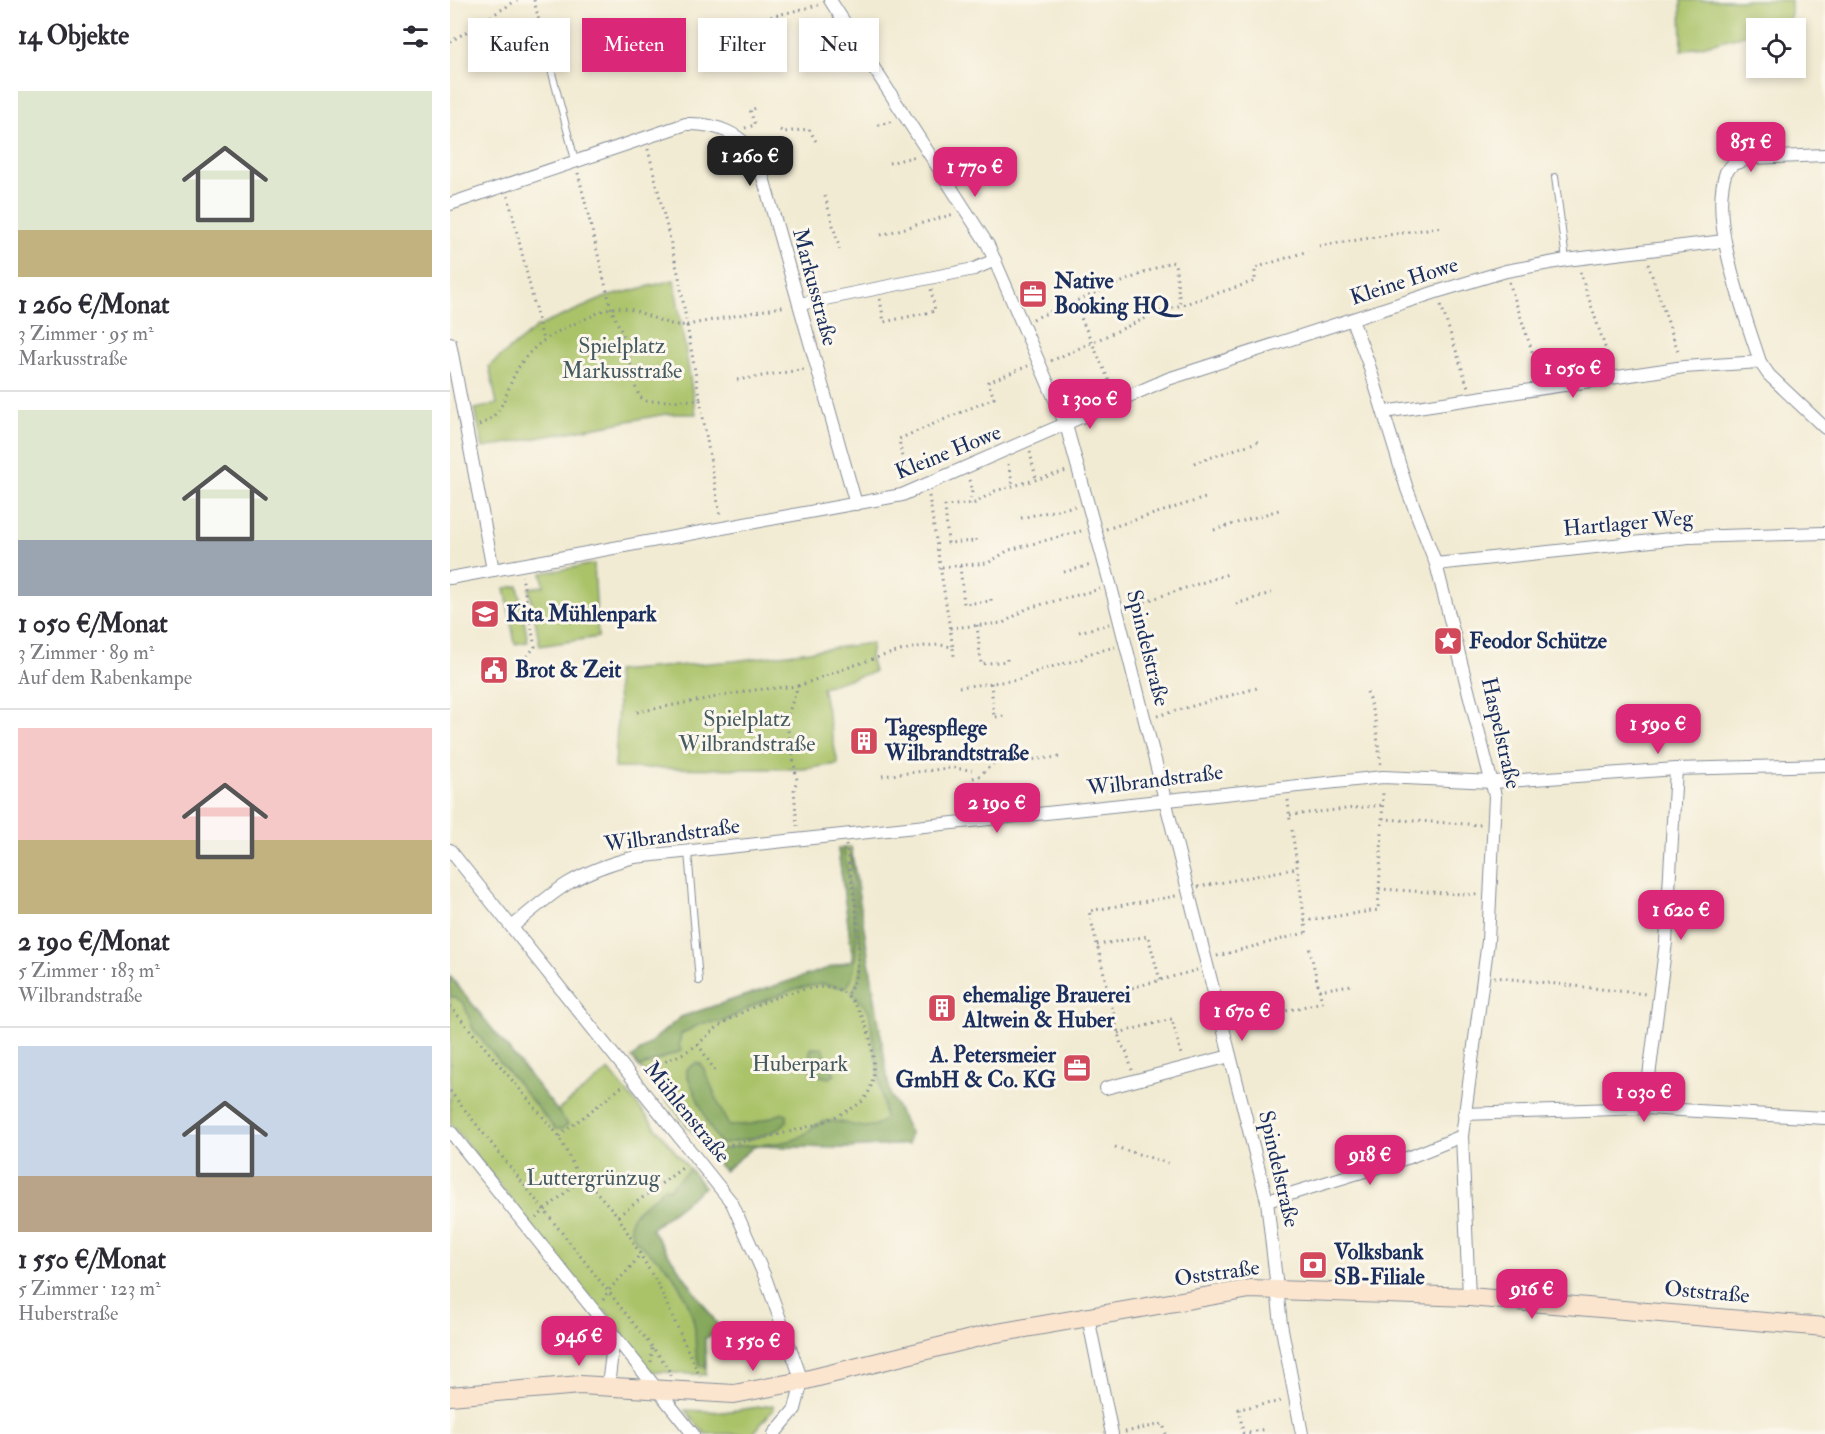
<!DOCTYPE html>
<html lang="de">
<head>
<meta charset="utf-8">
<style>
	body { margin:0; font-family:"IM FELL Double Pica",serif; background:#f2f2f3; color:#2b2b33; height:100vh; display:flex; flex-direction:column; font-size:22px; white-space:nowrap }
	* { box-sizing:border-box; margin:0 }
	p { font-size:20px; color:#7c7c81 }
	.icon { flex:none; width:33px; height:33px; fill:none; stroke:currentColor; stroke-width:2; stroke-linecap:round; stroke-linejoin:round }
	.map { position:relative; flex:1; overflow:hidden }
	.panel { display:flex; flex-direction:column; background:#fff; width:450px }
	.panel>* { flex:none }
	.guide { position:absolute; left:18px; top:18px; width:570px; height:54px; display:flex; gap:12px }
	.controls { position:absolute; left:1296px; top:18px; display:grid; gap:12px }
	.controls a { display:grid; place-items:center; width:60px; height:60px; border-radius:0px; background:#fff; box-shadow:0 3px 9px #0003; font-size:30px }
	.price { position:absolute; translate:-50% -51px; padding:0 14px; border-radius:12px; background:#db2777; color:#fff; font-size:20px; line-height:39px; filter:drop-shadow(0 2px 3px #0008) }
	.price::after { content:''; position:absolute; left:50%; top:36px; width:18px; height:14px; margin-left:-9px; background:inherit; clip-path:polygon(0 0,100% 0,50% 100%) }
	.price.current { background:#222; color:#fff }
	ul { padding:0; list-style:none }
	li { display:grid; align-content:center; gap:12px; height:318px; padding:0 18px }
	li+li { border-top:2px solid #e1e1e2 }
	li span { display:grid; place-items:center; height:186px; border-radius:0px; color:#555 }
	li>.icon { margin-inline-start:auto }
	span .icon { width:108px; height:108px; fill:#fffc; stroke-width:1 }
	li b { font-size:26px }
	h2 { display:flex; justify-content:space-between; align-items:center; height:72px; padding:0 18px; font-size:26px }
	.pill { padding:0 21px; border-radius:0px; background:#fff; box-shadow:0 3px 9px #0003; font-size:21px; line-height:54px }
	.pill.current { background:#db2777; color:#fff }
	main { display:flex; flex:1; min-height:0 }
	.map>svg:first-child { display:block }
	.green { fill:#aac369; stroke:#627964; stroke-width:1.5 }
	.forest { fill:#87a95d; stroke:#516c5e; stroke-width:1.5 }
	.lines { fill:none; stroke-linecap:round; stroke-linejoin:round }
	.lane-casing { stroke:#868d98; stroke-width:8 }
	.street-casing { stroke:#868d98; stroke-width:14 }
	.secondary-casing { stroke:#868d98; stroke-width:20 }
	.path { stroke:#868d98; stroke-width:3; stroke-dasharray:1.5 4.5; stroke-linecap:butt }
	.lane { stroke:#fff; stroke-width:6 }
	.street { stroke:#fff; stroke-width:12 }
	.secondary { stroke:#fbe5cf; stroke-width:18 }
	.labels { text-anchor:middle; dominant-baseline:central; stroke-width:6; stroke-linejoin:round; paint-order:stroke }
	.poi-label { font-size:22px; font-weight:bold; fill:#1b2f5e; stroke:#fbf7ec; text-anchor:start }
	.street-label { font-size:22px; fill:#1b2f5e; stroke:#fbf7ec }
	.park-label { font-size:22px; fill:#465b61; stroke:#fbf7ec }
</style>
</head>
<body>
<main>
<section class="panel">
<h2>14 Objekte<svg class="icon" aria-label="filters" viewBox="0 0 24 24"><path d="M4 7h16M4 17h16"/><circle cx="9" cy="7" r="2"/><circle cx="15" cy="17" r="2"/></svg></h2>
<ul>
<li><span style="background:linear-gradient(#dfe7d0 75%,#c2b280 0)"><svg class="icon" aria-label="home" viewBox="0 0 24 24"><path d="M3 11l9-7 9 7M6 9v11h12V9"/></svg></span><div><b>1 260 €/Monat</b><p>3 Zimmer · 95 m²</p><p>Markusstraße</p></div></li>
<li><span style="background:linear-gradient(#dfe7d0 70%,#9aa5b1 0)"><svg class="icon" aria-label="home" viewBox="0 0 24 24"><path d="M3 11l9-7 9 7M6 9v11h12V9"/></svg></span><div><b>1 050 €/Monat</b><p>3 Zimmer · 89 m²</p><p>Auf dem Rabenkampe</p></div></li>
<li><span style="background:linear-gradient(#f6c9c9 60%,#c2b280 0)"><svg class="icon" aria-label="home" viewBox="0 0 24 24"><path d="M3 11l9-7 9 7M6 9v11h12V9"/></svg></span><div><b>2 190 €/Monat</b><p>5 Zimmer · 183 m²</p><p>Wilbrandstraße</p></div></li>
<li><span style="background:linear-gradient(#c9d6e8 70%,#b9a48a 0)"><svg class="icon" aria-label="home" viewBox="0 0 24 24"><path d="M3 11l9-7 9 7M6 9v11h12V9"/></svg></span><div><b>1 550 €/Monat</b><p>5 Zimmer · 123 m²</p><p>Huberstraße</p></div></li>
</ul>
</section>
<div class="map">
<svg width="1375" height="1434" viewBox="0 0 1375 1434">
	<rect width="100%" height="100%" fill="#fbf7ec"/>
	<filter id="ink" filterUnits="userSpaceOnUse"><feTurbulence type="fractalNoise" baseFrequency=".0167" numOctaves="2"/><feDisplacementMap in="SourceGraphic" scale="12" xChannelSelector="R" yChannelSelector="G"/><feConvolveMatrix kernelMatrix="1 2 1 2 8 2 1 2 1" color-interpolation-filters="sRGB"/></filter>
	<filter id="wash" filterUnits="userSpaceOnUse"><feTurbulence type="fractalNoise" baseFrequency=".008" numOctaves="4" result="noise"/><feDisplacementMap in="SourceGraphic" scale="24" xChannelSelector="R" yChannelSelector="G"/><feGaussianBlur stdDeviation="1.35" result="paint"/><feColorMatrix in="noise" values="0 0 0 0 0 0 0 0 0 0 0 0 0 0 0 0 0 1.4 0 .05"/><feComposite in="paint" operator="in"/></filter>
	<g filter="url(#wash)">
		<rect width="100%" height="100%" fill="#f2ebd3"/>
		<!-- green -->
		<g class="green">
			<path d="M1231,0h110v13l-4,12 -31,3v4l-74,19z"/>
			<path d="M224,280l22,134h-30l-183,34 -8,-39 22,-5 -8,-38 48,-39 69,-30z"/>
			<path d="M144,564l4,73 -58,9 -11,-58 15,-2 -2,-13z"/>
			<path d="M68,586l10,56 -13,2 -10,-56z"/>
			<path d="M422,643l-2,14 4,15 -52,15 16,77 -35,5 -188,-1 3,-63 -2,-34 118,-10z"/>
			<path d="M401,847l39,247 20,39 -2,11 -62,4 -91,-2 -31,25 -92,-113 49,-41 172,-57 -15,-111z"/>
			<path d="M0,976l107,135 52,-41 95,117 -53,42 71,102 -17,7 1,37 -57,-4 -43,-60 -5,1 -151,-189z"/>
			<path d="M323,1405l1,3 -21,26h-48l-20,-24 38,2z"/>
		</g>
		<!-- forest -->
		<g class="forest">
			<path d="M401,847l39,247 20,39 -2,11 -62,4 -91,-2 -31,25 -14,-16c27,-15 58,-6 86,-16 11,-4 18,-17 32,-18 22,-1 37,15 57,-2l-16,-108 -17,-18 9,-21 1,-12 -11,-94z"/>
			<path d="M394,848c4,33 24,114 2,140l-25,-4 -26,5 -37,14 -35,19 -21,1 -21,11 -2,10 2,7 -41,16 -8,-9 49,-41 172,-57 -15,-111z"/>
			<path d="M0,976l118,148 -6,5h-7l-82,-100 -9,-25 -9,-7h-5z"/>
			<path d="M361,1048h11l13,27 -6,3 -17,-4 -4,-12z"/>
			<path d="M246,1063l5,1c11,20 17,42 28,62l23,-2 31,-11 4,2v6c-13,17 -46,19 -67,23l-11,-18 -22,-51v-6z"/>
			<path d="M240,1169l14,18 -53,42 71,102 -17,7 1,29 -6,-1c-6,-14 -4,-23 -5,-36 -2,-19 -13,-41 -23,-56 -10,-17 -40,-27 -42,-48 -1,-14 20,-25 30,-33l-1,-2 6,-4 3,2z"/>
		</g>
	</g>
	<g filter="url(#ink)">
		<g class="lines">
			<!-- lane casing -->
			<g class="lane-casing">
				<g id="lane">
					<path d="M98,58l27,102"/>
					<path d="M1105,177l11,83"/>
					<path d="M238,852l11,129"/>
				</g>
			</g>
			<!-- street casing -->
			<g class="street-casing">
				<g id="street">
					<path d="M380,0l158,245 78,180 45,162 156,614 14,123 21,110"/>
					<path d="M1375,155l-74,3 -18,6 -7,8c-18,49 19,142 34,190l9,13 56,53"/>
					<path d="M0,204l236,-80c29,-1 57,9 72,36l98,344"/>
					<path d="M350,304l174,-35 21,-9"/>
					<path d="M902,320l16,42 39,127 29,75 59,232 -7,145 -26,195 7,161"/>
					<path d="M0,343l43,227"/>
					<path d="M934,412l300,-45 76,-5"/>
					<path d="M986,564l253,-27 136,-4"/>
					<path d="M0,578l452,-83 266,-116 268,-87 70,-21 60,-11 158,-19"/>
					<path d="M0,850l282,353 33,74 37,104 -7,28 -21,25"/>
					<path d="M62,927c44,-38 66,-56 123,-70l748,-80 110,5 183,-13 149,-4"/>
					<path d="M656,1088l124,-32"/>
					<path d="M1195,1108l21,-166 10,-173"/>
					<path d="M1014,1114l181,-6 180,10"/>
					<path d="M0,1131l243,303"/>
					<path d="M817,1201l143,-44 52,-21"/>
					<path d="M638,1317l24,117"/>
					<path d="M158,1386l6,-50"/>
				</g>
			</g>
			<!-- secondary casing -->
			<g class="secondary-casing">
				<path id="secondary" d="M0,1396l130,-11 154,9 68,-13 189,-47 259,-45 219,8 356,30"/>
			</g>
			<!-- path -->
			<g class="path">
				<path d="M84,0l12,50"/>
				<path d="M280,27l88,-22"/>
				<path d="M0,42l67,-42"/>
				<path d="M428,125l16,-4"/>
				<path d="M295,128l10,-3 -5,-15 9,-3"/>
				<path d="M330,130l4,2 25,-3 9,16"/>
				<path d="M198,149l31,128 8,48 99,-19"/>
				<path d="M322,161l9,-3"/>
				<path d="M439,163l28,-7"/>
				<path d="M128,173l33,135 14,32 11,49 4,8 7,4 53,-1 20,115"/>
				<path d="M58,196l35,144"/>
				<path d="M375,196l15,55"/>
				<path d="M431,235l73,-21"/>
				<path d="M869,246l121,-19"/>
				<path d="M1198,264l31,90"/>
				<path d="M1130,272l31,93"/>
				<path d="M1059,282l31,93"/>
				<path d="M430,299l4,23 51,-11 -4,-22"/>
				<path d="M624,302l39,88"/>
				<path d="M991,305l27,82"/>
				<path d="M583,319l137,-57 5,1 5,42"/>
				<path d="M601,361l106,-48 98,-32v-13l53,-17"/>
				<path d="M287,380l69,-11"/>
				<path d="M29,425c26,-10 26,-34 38,-55 16,-29 44,-41 73,-53 6,-3 14,-8 21,-9 27,-4 49,20 76,17l13,75"/>
				<path d="M580,452l6,27"/>
				<path d="M744,463l66,-22"/>
				<path d="M558,464l5,21"/>
				<path d="M456,480l-7,-41 95,-41 -6,-16 40,-16"/>
				<path d="M519,480l3,11 -2,13"/>
				<path d="M479,496l24,152"/>
				<path d="M571,518l54,-12"/>
				<path d="M656,529l99,-31"/>
				<path d="M764,530l68,-21"/>
				<path d="M526,539v2l-28,2 -3,-37 30,-3 20,-12 72,-20"/>
				<path d="M510,566l4,38 27,-3v-3"/>
				<path d="M492,567l46,-4 21,-13 72,-19"/>
				<path d="M614,572l27,-7"/>
				<path d="M786,604l35,-11"/>
				<path d="M678,607l100,-33"/>
				<path d="M527,625l4,39 26,-3v-4"/>
				<path d="M500,628l53,-5 25,-15 72,-19"/>
				<path d="M629,632l30,-8"/>
				<path d="M69,665l16,-18 -13,-71"/>
				<path d="M541,683l3,34 12,-1"/>
				<path d="M348,686c32,-11 127,-52 155,-38l1,8"/>
				<path d="M509,687l59,-7 22,-10 41,-11 6,-5 28,-7"/>
				<path d="M917,692l8,28 6,46"/>
				<path d="M187,712l117,-22 44,-4 -12,34 11,60 -3,9 3,37"/>
				<path d="M707,716l100,-28"/>
				<path d="M432,776l68,-8 22,2"/>
				<path d="M523,778l6,-2 15,-13 66,-6"/>
				<path d="M838,800l2,21"/>
				<path d="M840,815l93,-10"/>
				<path d="M933,819l100,6"/>
				<path d="M932,825l1,-35"/>
				<path d="M842,830l15,107"/>
				<path d="M396,845c5,39 24,117 2,148"/>
				<path d="M748,887l99,-19"/>
				<path d="M929,889l100,6"/>
				<path d="M854,921l74,-11 4,-78"/>
				<path d="M647,945l51,-9 12,44"/>
				<path d="M767,956l88,-23"/>
				<path d="M1044,977l152,17"/>
				<path d="M869,990l32,-5"/>
				<path d="M659,994l88,-24"/>
				<path d="M0,1006l109,130 15,31 44,49 40,69 42,92"/>
				<path d="M784,1024l88,-22 -13,-56"/>
				<path d="M668,1033l54,-14 9,35"/>
				<path d="M248,1044l19,30"/>
				<path d="M193,1070c16,-6 32,-12 46,-20 11,-6 19,-16 29,-23 30,-20 73,-40 110,-40 38,0 62,94 32,116 -30,21 -73,30 -108,37 -14,3 -30,5 -44,12"/>
				<path d="M682,1070l-6,-20 -5,-5 -32,-134 87,-15"/>
				<path d="M0,1091l218,276 2,9"/>
				<path d="M109,1136l65,-51"/>
				<path d="M665,1147l53,16"/>
				<path d="M168,1216l67,-50"/>
				<path d="M86,1218l46,-40"/>
				<path d="M153,1300c9,-19 29,-28 37,-48"/>
				<path d="M201,1362l1,-14"/>
				<path d="M675,1432l38,-8 3,10"/>
				<path d="M799,1432l17,-3"/>
				<path d="M800,1434l-7,-1 -4,-24 43,-8"/>
			</g>
			<!-- lane -->
			<use href="#lane" class="lane"/>
			<!-- street -->
			<use href="#street" class="street"/>
			<!-- secondary -->
			<use href="#secondary" class="secondary"/>
		</g>
	</g>
	<!-- icons -->
	<defs>
		<g id="office-square" transform="scale(1.5)"><rect x="-9" y="-9" width="18" height="18" rx="4" fill="#d1495b" stroke="#fbf7ec"/><path d="M-6-3h4V-5.5h4V-3h4V5H-6ZM-1-4.5V-3h2v-1.5ZM-6 0V1H6V0Z" fill="#fff"/></g>
		<g id="school-square" transform="scale(1.5)"><rect x="-9" y="-9" width="18" height="18" rx="4" fill="#d1495b" stroke="#fbf7ec"/><path d="M0-5L7-2L0 1L-7-2ZM-4 1L0 2.5L4 1V4Q0 6-4 4Z" fill="#fff"/></g>
		<g id="sight-square" transform="scale(1.5)"><rect x="-9" y="-9" width="18" height="18" rx="4" fill="#d1495b" stroke="#fbf7ec"/><path d="M0-6L1.8-2.2L6-1.7L2.9 1.2L3.7 5.4L0 3.3L-3.7 5.4L-2.9 1.2L-6-1.7L-1.8-2.2Z" fill="#fff"/></g>
		<g id="civic-square" transform="scale(1.5)"><rect x="-9" y="-9" width="18" height="18" rx="4" fill="#d1495b" stroke="#fbf7ec"/><path d="M-.6-6.5H3V-4.5H.6V-3L4-1V1h2V6H-6V1h2V-1L-.6-3ZM-1.2 2.5V6h2.4V2.5Z" fill="#fff"/></g>
		<g id="building-square" transform="scale(1.5)"><rect x="-9" y="-9" width="18" height="18" rx="4" fill="#d1495b" stroke="#fbf7ec"/><path d="M-4-6H4V6H1V3H-1V6H-4ZM-2.5-4.3h1.7v1.8h-1.7ZM.8-4.3h1.7v1.8H.8ZM-2.5-1h1.7V.8h-1.7ZM.8-1h1.7V.8H.8Z" fill="#fff"/></g>
		<g id="bank-square" transform="scale(1.5)"><rect x="-9" y="-9" width="18" height="18" rx="4" fill="#d1495b" stroke="#fbf7ec"/><path d="M-6-4H6V4H-6ZM0-2.3a2.3 2.3 0 1 0 0 4.6a2.3 2.3 0 1 0 0-4.6Z" fill="#fff"/></g>
	</defs>
	<g fill-rule="evenodd">
		<use href="#office-square" x="583" y="294"/>
		<use href="#school-square" x="35" y="614"/>
		<use href="#sight-square" x="998" y="641"/>
		<use href="#civic-square" x="44" y="670"/>
		<use href="#building-square" x="414" y="741"/>
		<use href="#building-square" x="492" y="1008"/>
		<use href="#office-square" x="627" y="1068"/>
		<use href="#bank-square" x="863" y="1265"/>
	</g>
	<g class="labels">
		<!-- poi labels -->
		<g class="poi-label">
			<text x="604" y="281">Native<tspan x="604" dy="25">Booking HQ</tspan></text>
			<text x="56" y="614">Kita Mühlenpark</text>
			<text x="1019" y="641">Feodor Schütze</text>
			<text x="65" y="670">Brot &amp; Zeit</text>
			<text x="435" y="728">Tagespflege<tspan x="435" dy="25">Wilbrandtstraße</tspan></text>
			<text x="513" y="995">ehemalige Brauerei<tspan x="513" dy="25">Altwein &amp; Huber</tspan></text>
			<text x="606" y="1055" text-anchor="end">A. Petersmeier<tspan x="606" dy="25">GmbH &amp; Co. KG</tspan></text>
			<text x="884" y="1252">Volksbank<tspan x="884" dy="25">SB-Filiale</tspan></text>
		</g>
		<!-- street labels -->
		<g class="street-label">
			<text transform="translate(954 281) rotate(-18)">Kleine Howe</text>
			<text transform="translate(365 287) rotate(75)">Markusstraße</text>
			<text transform="translate(498 452) rotate(-22)">Kleine Howe</text>
			<text transform="translate(1178 523) rotate(-5)">Hartlager Weg</text>
			<text transform="translate(698 648) rotate(76)">Spindelstraße</text>
			<text transform="translate(1051 733) rotate(77)">Haspelstraße</text>
			<text transform="translate(705 780) rotate(-7)">Wilbrandstraße</text>
			<text transform="translate(222 835) rotate(-8)">Wilbrandstraße</text>
			<text transform="translate(237 1112) rotate(51)">Mühlenstraße</text>
			<text transform="translate(829 1169) rotate(77)">Spindelstraße</text>
			<text transform="translate(767 1273) rotate(-8)">Oststraße</text>
			<text transform="translate(1257 1292) rotate(5)">Oststraße</text>
		</g>
		<!-- park labels -->
		<g class="park-label">
			<text x="172" y="346">Spielplatz<tspan x="172" dy="25">Markusstraße</tspan></text>
			<text x="297" y="719">Spielplatz<tspan x="297" dy="25">Wilbrandstraße</tspan></text>
			<text x="350" y="1064">Huberpark</text>
			<text x="143" y="1178">Luttergrünzug</text>
		</g>
	</g>
</svg>
<div class="controls">
<a><svg class="icon" aria-label="locate" viewBox="0 0 24 24"><circle cx="12" cy="12" r="6"/><path d="M12 2v4M12 18v4M2 12h4M18 12h4"/></svg></a>
</div>
<b class="price" style="left:1301px;top:173px">851 €</b>
<b class="price current" style="left:300px;top:187px">1 260 €</b>
<b class="price" style="left:525px;top:198px">1 770 €</b>
<b class="price" style="left:1123px;top:399px">1 050 €</b>
<b class="price" style="left:640px;top:430px">1 300 €</b>
<b class="price" style="left:1208px;top:755px">1 590 €</b>
<b class="price" style="left:547px;top:834px">2 190 €</b>
<b class="price" style="left:1231px;top:941px">1 620 €</b>
<b class="price" style="left:792px;top:1042px">1 670 €</b>
<b class="price" style="left:1194px;top:1123px">1 030 €</b>
<b class="price" style="left:920px;top:1186px">918 €</b>
<b class="price" style="left:1082px;top:1320px">916 €</b>
<b class="price" style="left:129px;top:1367px">946 €</b>
<b class="price" style="left:303px;top:1372px">1 550 €</b>
<div class="guide">
<a class="pill">Kaufen</a>
<a class="pill current">Mieten</a>
<a class="pill">Filter</a>
<a class="pill">Neu</a>
</div>
</div>
</main>
</body>
</html>
